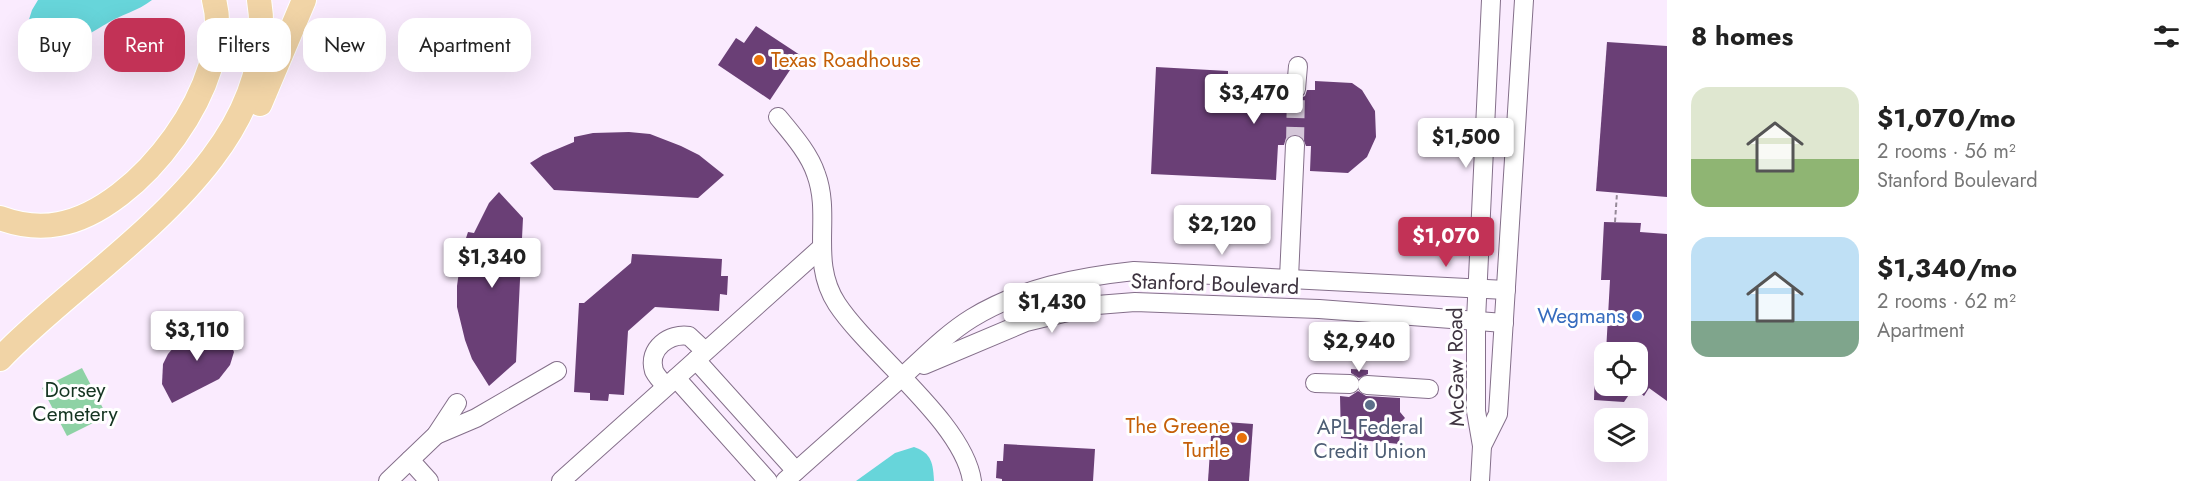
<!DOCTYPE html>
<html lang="en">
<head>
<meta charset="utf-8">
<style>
	body { margin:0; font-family:Jost,sans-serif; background:#f2f2f2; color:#222; height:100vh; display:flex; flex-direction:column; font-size:22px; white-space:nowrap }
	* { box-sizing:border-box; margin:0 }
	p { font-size:20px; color:#767676 }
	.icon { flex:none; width:33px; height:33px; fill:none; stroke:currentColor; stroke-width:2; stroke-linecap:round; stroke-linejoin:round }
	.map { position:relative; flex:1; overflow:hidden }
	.drawer { display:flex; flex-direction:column; background:#fff; width:540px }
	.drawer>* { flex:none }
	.top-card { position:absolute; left:18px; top:18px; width:570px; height:54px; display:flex; gap:12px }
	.buttons { position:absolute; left:1594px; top:342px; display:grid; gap:12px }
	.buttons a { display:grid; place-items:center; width:54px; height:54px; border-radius:12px; background:#fff; box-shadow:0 6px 24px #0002; font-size:30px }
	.price { position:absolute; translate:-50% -51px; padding:0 14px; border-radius:6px; background:#fff; color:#222; font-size:20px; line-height:39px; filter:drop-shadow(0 2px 3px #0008) }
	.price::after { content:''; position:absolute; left:50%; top:36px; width:18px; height:14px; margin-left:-9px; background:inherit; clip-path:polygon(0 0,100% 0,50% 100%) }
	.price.on { background:#c23256; color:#fff }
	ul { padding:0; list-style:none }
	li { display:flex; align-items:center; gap:18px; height:150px; padding:0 24px }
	li span { display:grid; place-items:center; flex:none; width:168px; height:120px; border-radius:18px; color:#555 }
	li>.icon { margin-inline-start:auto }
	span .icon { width:72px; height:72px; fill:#fffc; stroke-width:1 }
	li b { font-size:26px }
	h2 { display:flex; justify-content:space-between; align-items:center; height:72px; padding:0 24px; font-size:26px }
	.chip { padding:0 21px; border-radius:18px; background:#fff; box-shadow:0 6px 24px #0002; font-size:21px; line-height:54px }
	.chip.on { background:#c23256; color:#fff }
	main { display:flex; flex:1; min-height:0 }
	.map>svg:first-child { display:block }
	.green { fill:#8ed2a5 }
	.water { fill:#67d5da }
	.building { fill:#6a3f76 }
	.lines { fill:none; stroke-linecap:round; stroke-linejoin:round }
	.minor-tunnel { stroke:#d4c6d8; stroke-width:18; stroke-dasharray:18 9; stroke-linecap:butt }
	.minor-casing { stroke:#846f8a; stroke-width:20 }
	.major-casing { stroke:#fff; stroke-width:26 }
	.path { stroke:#958998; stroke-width:2; stroke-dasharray:4.5 3; stroke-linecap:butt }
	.minor { stroke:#fff; stroke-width:18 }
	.major { stroke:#f1d4a6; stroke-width:24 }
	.food-dot { fill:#e8710a; stroke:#fff; stroke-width:2 }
	.shop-dot { fill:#3f7fe0; stroke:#fff; stroke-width:2 }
	.service-dot { fill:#5c6f8a; stroke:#fff; stroke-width:2 }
	.labels { text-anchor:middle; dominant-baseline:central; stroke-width:6; stroke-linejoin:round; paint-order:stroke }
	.food-label { font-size:21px; fill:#c56008; stroke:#fff; text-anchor:start }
	.street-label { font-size:21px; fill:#3d333f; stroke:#fff }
	.shop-label { font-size:21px; fill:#366cbe; stroke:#fff; text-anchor:end }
	.park-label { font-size:21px; fill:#153522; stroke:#fff }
	.service-label { font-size:21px; fill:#4e5e75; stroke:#fff }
</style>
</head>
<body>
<main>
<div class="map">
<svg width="1667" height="481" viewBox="0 0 1667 481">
	<rect width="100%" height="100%" fill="#faebfe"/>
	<!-- green -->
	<path class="green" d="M82,368l25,48 -40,20 -25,-48z"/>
	<!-- water -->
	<g class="water">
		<path d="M38,0h114c-14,11 -32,15 -46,24 -24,13 -62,45 -82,11l8,-25z"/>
		<path d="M914,447c18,6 19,17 20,34h-78l39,-28z"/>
	</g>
	<!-- building -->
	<g class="building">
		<path d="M756,26l44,29 -30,45 -52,-35 18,-27 8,5z"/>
		<path d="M1607,42l60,4v151l-71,-6z"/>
		<path d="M1156,67l72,4v5l53,2v11h4l4,9 7,2 9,-4 2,-6h8v-9l37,2 10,7 13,21 1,26 -9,20 -19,16 -38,-2 1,-25h-5l-4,-10 -7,-2 -9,4 -2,7h-6l-2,35 -125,-6z"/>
		<path d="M629,132l21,2 31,12 18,9 25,20 -26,23 -144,-8 -24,-27 13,-8 31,-13v-5l19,-4z"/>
		<path d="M499,192l24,26 -7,144 -27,24 -17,-27 -7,-19 -8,-33v-21l5,-36 6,-18 6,1 15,-30z"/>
		<path d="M1604,222l37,1 -1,9 27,2v167l-18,-13 -5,8 -6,-5v-39h-32l4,-72h-9z"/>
		<path d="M632,254l90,5 -1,17h7l-1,19 -7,-1 -1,17 -64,-4 -27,24 -4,64 -15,-1 -1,7 -18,-1v-7l-16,-1 5,-89h5l47,-40z"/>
		<path d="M221,321l13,31 -4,13 -11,14 -47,24 -10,-19 1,-20 5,-10 6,-7z"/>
		<path d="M1351,369l17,1v4l-9,4 -8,-5z"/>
		<path d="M1595,371h10v15h30l-11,16 -30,-2z"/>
		<path d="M1358,391l8,5 34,2v14l5,6 -4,4 -2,22 -58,-6 -1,-42 9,1z"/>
		<path d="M1212,421l41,3 -4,57h-41z"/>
		<path d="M1004,444l91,5 -2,32h-91v-2l-6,-1 1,-17h6z"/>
	</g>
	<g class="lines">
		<!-- minor-tunnel -->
		<path class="minor-tunnel" d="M1295,145l1,-56"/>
		<!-- minor casing -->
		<g class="minor-casing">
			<g id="minor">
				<path d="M1296,89l2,-23"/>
				<path d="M778,117c14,17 31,36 38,57 16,43 -7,87 21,130 33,50 127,119 135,177"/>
				<path d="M1289,278l6,-133"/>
				<path d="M696,360l100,111"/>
				<path d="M924,365l102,-43 71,-17 38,-3 184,7 185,14"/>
				<path d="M676,378l92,103"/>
				<path d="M1315,383l35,1"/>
				<path d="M1367,385l62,4"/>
				<path d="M666,386c-4,-4 -9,-9 -12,-15 -7,-23 16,-38 35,-35l16,15"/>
				<path d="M436,435l40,-17 81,-47"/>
				<path d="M1482,446l16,-32 26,-414"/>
				<path d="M410,460l19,21"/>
				<path d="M388,481l48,-46 21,-32"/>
				<path d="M561,481l260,-233"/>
				<path d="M785,481c39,-35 78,-69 117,-104 22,-20 44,-43 70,-59 49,-30 106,-41 162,-47l372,19"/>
				<path d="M1480,481l2,-35 -6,-35v-91l15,-320"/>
			</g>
		</g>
		<!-- major casing -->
		<g class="major-casing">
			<g id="major">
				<path d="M260,104l44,-104"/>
				<path d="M0,218c19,7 38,10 59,6 80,-14 177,-144 155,-224"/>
				<path d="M0,359c92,-97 285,-201 259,-359"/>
			</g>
		</g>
		<!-- path -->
		<path class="path" d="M1615,222l2,-29"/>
		<!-- minor -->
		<use href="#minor" class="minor"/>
		<!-- major -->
		<use href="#major" class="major"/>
	</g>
	<!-- markers -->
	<g class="food-dot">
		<circle cx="759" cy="60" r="6"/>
		<circle cx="1242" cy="438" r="6"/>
	</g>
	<circle class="shop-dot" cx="1637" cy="316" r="6"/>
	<circle class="service-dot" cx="1370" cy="405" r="6"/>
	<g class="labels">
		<!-- food labels -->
		<g class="food-label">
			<text x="771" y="60">Texas Roadhouse</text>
			<text x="1230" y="426" text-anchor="end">The Greene<tspan x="1230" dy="24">Turtle</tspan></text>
		</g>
		<!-- street labels -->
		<g class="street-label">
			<text transform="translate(1215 284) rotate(2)">Stanford Boulevard</text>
			<text transform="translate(1456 367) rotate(-91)">McGaw Road</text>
		</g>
		<!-- shop labels -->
		<g class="shop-label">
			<text x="1625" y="316">Wegmans</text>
		</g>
		<!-- park labels -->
		<g class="park-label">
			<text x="75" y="390">Dorsey<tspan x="75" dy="24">Cemetery</tspan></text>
		</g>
		<!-- service labels -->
		<g class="service-label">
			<text x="1370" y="427">APL Federal<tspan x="1370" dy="24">Credit Union</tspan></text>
		</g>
	</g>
</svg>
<div class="buttons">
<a><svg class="icon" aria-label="locate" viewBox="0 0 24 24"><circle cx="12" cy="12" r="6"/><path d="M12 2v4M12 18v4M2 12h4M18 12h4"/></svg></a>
<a><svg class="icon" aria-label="layers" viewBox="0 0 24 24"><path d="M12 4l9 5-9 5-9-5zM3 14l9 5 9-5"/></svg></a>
</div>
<b class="price" style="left:1254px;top:125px">$3,470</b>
<b class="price" style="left:1466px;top:169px">$1,500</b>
<b class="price" style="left:1222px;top:256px">$2,120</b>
<b class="price on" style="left:1446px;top:268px">$1,070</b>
<b class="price" style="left:492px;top:289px">$1,340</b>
<b class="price" style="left:1052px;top:334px">$1,430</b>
<b class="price" style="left:197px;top:362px">$3,110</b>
<b class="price" style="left:1359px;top:373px">$2,940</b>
<div class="top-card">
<a class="chip">Buy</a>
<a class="chip on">Rent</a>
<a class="chip">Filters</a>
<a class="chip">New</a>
<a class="chip">Apartment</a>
</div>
</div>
<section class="drawer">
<h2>8 homes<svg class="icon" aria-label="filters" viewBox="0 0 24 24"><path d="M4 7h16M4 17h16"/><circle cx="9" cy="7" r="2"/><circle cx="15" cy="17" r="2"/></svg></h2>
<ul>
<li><span style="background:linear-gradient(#dfe7d0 60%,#8fb573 0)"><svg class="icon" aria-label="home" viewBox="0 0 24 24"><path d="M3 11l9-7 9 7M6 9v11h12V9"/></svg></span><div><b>$1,070/mo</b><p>2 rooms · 56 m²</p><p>Stanford Boulevard</p></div></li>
<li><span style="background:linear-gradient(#bfe0f5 70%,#7fa58c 0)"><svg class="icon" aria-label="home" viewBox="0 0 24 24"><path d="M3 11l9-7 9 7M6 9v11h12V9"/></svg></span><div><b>$1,340/mo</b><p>2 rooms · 62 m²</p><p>Apartment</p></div></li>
</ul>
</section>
</main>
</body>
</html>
